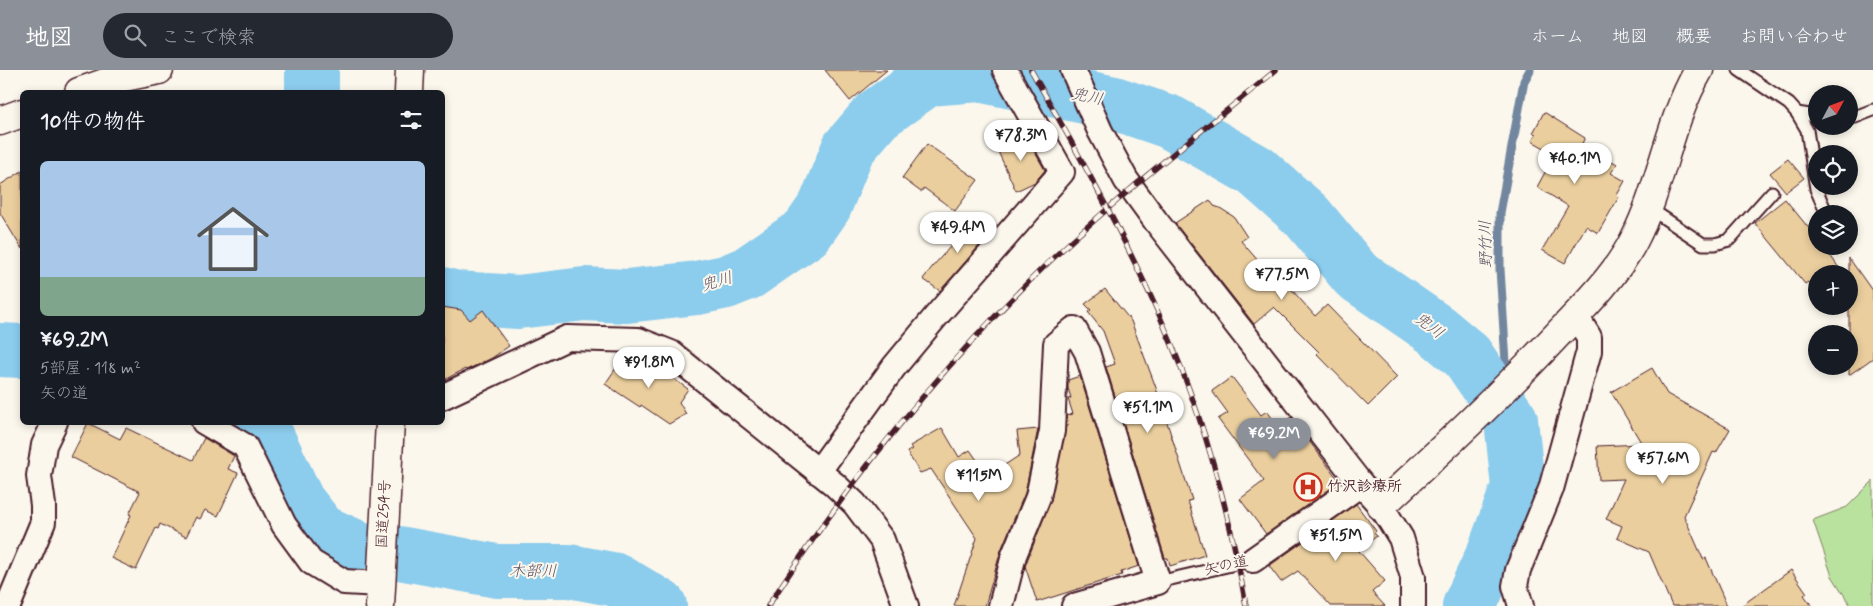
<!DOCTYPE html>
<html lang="ja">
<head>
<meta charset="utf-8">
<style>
	body { margin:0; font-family:Mynerve,"Klee One",sans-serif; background:#242831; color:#f1f3f6; height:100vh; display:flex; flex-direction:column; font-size:19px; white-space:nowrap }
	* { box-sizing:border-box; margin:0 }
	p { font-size:16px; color:#9ea1a6 }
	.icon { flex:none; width:28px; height:28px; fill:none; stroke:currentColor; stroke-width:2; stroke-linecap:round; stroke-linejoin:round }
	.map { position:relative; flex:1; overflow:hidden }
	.details { position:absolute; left:20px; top:20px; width:425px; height:335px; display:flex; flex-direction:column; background:#171b24; border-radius:8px; box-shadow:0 2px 8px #0003 }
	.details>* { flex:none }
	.needle { width:32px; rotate:49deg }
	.buttons { position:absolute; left:1808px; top:15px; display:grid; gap:10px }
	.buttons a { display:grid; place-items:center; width:50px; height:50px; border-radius:50%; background:#171b24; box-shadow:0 2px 8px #0003; font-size:25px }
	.price { position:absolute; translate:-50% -42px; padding:0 11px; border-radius:18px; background:#fff; color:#222; font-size:16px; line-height:32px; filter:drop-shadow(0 1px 2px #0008) }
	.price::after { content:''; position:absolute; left:50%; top:30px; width:15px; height:11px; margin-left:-8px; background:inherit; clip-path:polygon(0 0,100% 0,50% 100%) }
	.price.active { background:#8c9099; color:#fff }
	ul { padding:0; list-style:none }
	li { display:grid; align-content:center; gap:10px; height:265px; padding:0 20px }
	li span { display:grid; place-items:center; height:155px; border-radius:8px; color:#555 }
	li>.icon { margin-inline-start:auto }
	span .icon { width:90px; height:90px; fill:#fffc; stroke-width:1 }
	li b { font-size:21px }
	h2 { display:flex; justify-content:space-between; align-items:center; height:60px; padding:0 20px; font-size:21px }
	header { display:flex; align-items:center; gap:30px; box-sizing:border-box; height:70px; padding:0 25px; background:#8c9099; color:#fff }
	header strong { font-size:24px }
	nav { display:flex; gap:28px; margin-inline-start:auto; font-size:18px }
	.search { width:350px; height:45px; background:#242831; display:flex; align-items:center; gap:12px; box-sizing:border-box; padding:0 18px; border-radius:28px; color:#9ea1a6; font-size:19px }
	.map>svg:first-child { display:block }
	.green { fill:#b9e29e; stroke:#828064 }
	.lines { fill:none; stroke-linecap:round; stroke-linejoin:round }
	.stream { stroke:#72879f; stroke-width:9 }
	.river { stroke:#8ccced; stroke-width:54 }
	.building { fill:#eace9e; stroke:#4a1f2b }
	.lane-casing { stroke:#4a1f2b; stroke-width:15 }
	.street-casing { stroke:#4a1f2b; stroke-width:28 }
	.secondary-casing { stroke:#4a1f2b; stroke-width:31 }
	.highway-casing { stroke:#4a1f2b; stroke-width:31 }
	.lane { stroke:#fbf7ec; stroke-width:11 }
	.street { stroke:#fbf7ec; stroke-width:24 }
	.secondary { stroke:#fbf7ec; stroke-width:28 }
	.highway { stroke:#fbf7ec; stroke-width:28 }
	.rail-casing { stroke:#4a1f2b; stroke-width:5.5 }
	.rail { stroke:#fbf7ec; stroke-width:4; stroke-dasharray:11; stroke-linecap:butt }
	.labels { text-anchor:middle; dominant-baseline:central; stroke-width:4; stroke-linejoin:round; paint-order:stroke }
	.poi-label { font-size:15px; font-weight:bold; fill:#4a1f2b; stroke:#fbf7ec; text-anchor:start }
	.street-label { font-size:15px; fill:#4a1f2b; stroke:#fbf7ec }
	.water-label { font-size:16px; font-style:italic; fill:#5e5365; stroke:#fbf7ec }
</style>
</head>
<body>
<header>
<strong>地図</strong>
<div class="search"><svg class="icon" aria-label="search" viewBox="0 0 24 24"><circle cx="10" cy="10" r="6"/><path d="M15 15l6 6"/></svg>ここで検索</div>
<nav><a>ホーム</a><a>地図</a><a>概要</a><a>お問い合わせ</a></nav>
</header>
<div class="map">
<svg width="1873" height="536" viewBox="0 0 1873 536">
	<rect width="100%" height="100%" fill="#fbf7ec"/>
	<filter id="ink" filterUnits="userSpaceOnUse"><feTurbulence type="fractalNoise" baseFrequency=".02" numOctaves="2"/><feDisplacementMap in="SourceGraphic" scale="10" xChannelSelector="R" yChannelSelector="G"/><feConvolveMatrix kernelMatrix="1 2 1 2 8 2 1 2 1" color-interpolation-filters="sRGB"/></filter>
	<g filter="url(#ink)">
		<!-- green -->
		<path class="green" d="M1873,411v125h-22l-19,-30 -19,-56 34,-13z"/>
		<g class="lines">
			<!-- stream -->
			<g class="stream">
				<path d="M1507,308l-7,-109v-56l24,-132 6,-11"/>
				<path d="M1509,321l2,29"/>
			</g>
			<!-- river -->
			<g class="river">
				<path d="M312,0v22"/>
				<path d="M442,224l14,4 62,4 66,-8 43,2 70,-8 29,-6 22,-9 59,-41 18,-26 23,-57 29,-34 51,-36 51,-4 135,28 56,19 86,49 51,45 49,59 80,55 31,26 44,64 7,67 -24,65 -25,54"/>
				<path d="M0,280l22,1"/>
				<path d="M244,352l23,14 31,66 23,29 31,14"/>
				<path d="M399,483l98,18h72l48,9 43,26"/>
			</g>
		</g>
		<!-- building -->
		<g class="building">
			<path d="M825,0h62l-37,31z"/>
			<path d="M1544,42l41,26 -3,5 35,21 -6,9 14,8 -8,14 2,2 -21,36 -12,-7 -21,37 -23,-13 26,-44 -31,-19 18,-33 -23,-13 4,-7 -3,-1z"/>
			<path d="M1021,65l1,2 3,-2 20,35 -10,12 -19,9 -20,-44z"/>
			<path d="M927,74l51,36 -23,31 -31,-23 -3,4 -19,-14z"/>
			<path d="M1788,89l16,19 -18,14 -16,-19z"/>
			<path d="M22,101v78l-22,-36v-28z"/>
			<path d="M1785,129l31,38v9h8l19,28h-27v20l-8,-12 -3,2 -50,-61z"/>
			<path d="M1210,130l4,6 6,2 14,9 13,20 -6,4 32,37 5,-4 37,42 12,-11 70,72 -29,29 -51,-52 2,-2 -45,-45 -20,17 -76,-97 -3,-4z"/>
			<path d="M977,147l15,14 -52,60 -17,-12 10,-13z"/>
			<path d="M1849,188l24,34v66l-24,17z"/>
			<path d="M1105,219l26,32 24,64 37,115 -4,1 17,54 -35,11 -2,-8h-3l-59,-191 9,-3 -12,-33 -15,-19 3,-2 -6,-6z"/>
			<path d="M442,237l19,3 9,10 13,-10 26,36 -17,12 -8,4 -1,-1 -6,4 -11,5 -1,-1 -23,12z"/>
			<path d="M623,288l14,9 5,-7 13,9 2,-2 31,22 -9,13 7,12 -17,10 -28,-19 -1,2 -35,-23z"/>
			<path d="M1652,298l15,26 63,35 -14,24 -3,-1 -29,64 19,43 3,-1 21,48h-55l-23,-54 -32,-14 5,-12 -16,-7 18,-40 -25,1 -2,-34 45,-2 -31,-52z"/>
			<path d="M1080,306l59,190 -18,6 1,3 -85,27 -12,-36 26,-66 15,-74h2l-2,-10 7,-2 -5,-15 3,-1 -3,-10v-8z"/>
			<path d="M1232,307l29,38 6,-4 11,15 13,-9 49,65 -74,52 -26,-35 24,-18 -46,-62 10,-6 -16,-22z"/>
			<path d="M88,353l32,16 6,-11 67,32 11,-22 30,18 -6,13 10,4 -20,43 -13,-6 -5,9 -4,-2 -10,20 -26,-13 -2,5 -2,-1 -20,42 -25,-12 20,-43 -2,-1 11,-22 -69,-35z"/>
			<path d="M942,358l17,29 11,-7 18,26 32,-21 -3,-24 21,-2 -13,64 -24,57 -16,56h-31l23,-68 -46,-69 -11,4 -13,-21 5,-3 -2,-3z"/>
			<path d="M1356,434l20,27 -2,2 3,3 -19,14 27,31 -13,11 13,14h-54l-33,-35 -17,11 -12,-16z"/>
			<path d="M1791,500l16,23 -3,2 8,11h-71z"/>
		</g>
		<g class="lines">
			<!-- lane casing -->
			<g class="lane-casing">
				<g id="lane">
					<path d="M1739,0l50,34 8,9 10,17 9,59 11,25"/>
					<path d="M1797,43l19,3"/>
					<path d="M1849,47h6l18,-7"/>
					<path d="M1649,138l54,36h12l14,-4 43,-48"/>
					<path d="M1158,512l95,-22"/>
				</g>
			</g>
			<!-- street casing -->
			<g class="street-casing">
				<g id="street">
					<path d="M1073,0l27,61 26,49 29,40 206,264 20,22 20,32 12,39v29"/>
					<path d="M442,327l125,-59 71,2 33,13 163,131 21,20 27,36 24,66"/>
					<path d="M204,352l41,24 39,79 27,37 33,20 36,2"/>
					<path d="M818,402l76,-105 44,-53 124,-142 -57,-102"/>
					<path d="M1253,490l108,-76"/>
					<path d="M8,536l35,-84v-17l-4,-29 5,-31 11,-23"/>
					<path d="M1001,536l13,-51 24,-58 14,-66 4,-87 18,-15 13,23 71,230 -84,24"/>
					<path d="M1521,536l-6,-20 3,-16 33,-81 38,-138v-14l-13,-21"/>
				</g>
			</g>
			<!-- secondary casing -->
			<g class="secondary-casing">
				<g id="secondary">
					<path d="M79,22l40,-14 40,-8"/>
					<path d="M0,51l22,-8"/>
					<path d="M1381,436c60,-56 121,-112 177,-172 27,-28 58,-59 76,-94 28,-54 34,-117 65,-170"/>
				</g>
			</g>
			<!-- highway casing -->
			<g class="highway-casing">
				<g id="highway">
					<path d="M409,22l1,-22"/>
					<path d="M380,536l10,-184"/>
				</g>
			</g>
			<!-- lane -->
			<use href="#lane" class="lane"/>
			<!-- street -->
			<use href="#street" class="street"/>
			<!-- secondary -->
			<use href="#secondary" class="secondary"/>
			<!-- highway -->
			<use href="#highway" class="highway"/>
			<!-- rail casing -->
			<g class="rail-casing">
				<g id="rail">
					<path d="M1031,0c46,81 92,163 130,249 40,91 68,189 85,287"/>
					<path d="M768,536c81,-125 173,-240 281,-344 71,-68 151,-129 227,-192"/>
				</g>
			</g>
			<!-- rail -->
			<use href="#rail" class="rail"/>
		</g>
	</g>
	<!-- icons -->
	<defs>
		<g id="hospital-ring" transform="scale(1.4375)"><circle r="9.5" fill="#fbf7ec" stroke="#c8321e" stroke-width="1.5"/><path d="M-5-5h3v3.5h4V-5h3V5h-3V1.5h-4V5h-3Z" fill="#c8321e"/></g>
	</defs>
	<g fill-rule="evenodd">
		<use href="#hospital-ring" x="1308" y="417"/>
	</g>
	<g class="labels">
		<!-- poi labels -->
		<g class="poi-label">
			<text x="1327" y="417">竹沢診療所</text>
		</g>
		<!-- street labels -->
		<g class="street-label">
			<text transform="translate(384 444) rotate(-87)">国道254号</text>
			<text transform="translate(1226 496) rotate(-13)">矢の道</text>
		</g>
		<!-- water labels -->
		<g class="water-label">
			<text transform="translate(1087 27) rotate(11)">兜川</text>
			<text transform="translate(1486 174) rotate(-91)">野竹川</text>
			<text transform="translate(717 212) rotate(-16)">兜川</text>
			<text transform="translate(1429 256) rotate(37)">兜川</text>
			<text x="533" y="501">木部川</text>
		</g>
	</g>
</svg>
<div class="buttons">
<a><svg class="needle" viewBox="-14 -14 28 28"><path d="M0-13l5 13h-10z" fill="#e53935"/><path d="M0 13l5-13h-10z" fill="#9ea1a6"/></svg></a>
<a><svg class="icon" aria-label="locate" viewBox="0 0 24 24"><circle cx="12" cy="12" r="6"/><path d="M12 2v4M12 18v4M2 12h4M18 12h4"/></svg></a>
<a><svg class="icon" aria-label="layers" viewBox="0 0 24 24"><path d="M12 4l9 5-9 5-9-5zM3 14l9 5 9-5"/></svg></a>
<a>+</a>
<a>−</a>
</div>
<b class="price" style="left:1021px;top:92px">¥78.3M</b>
<b class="price" style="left:1575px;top:115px">¥40.1M</b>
<b class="price" style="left:958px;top:184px">¥49.4M</b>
<b class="price" style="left:1282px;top:231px">¥77.5M</b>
<b class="price" style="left:649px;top:319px">¥91.8M</b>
<b class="price" style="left:1148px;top:364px">¥51.1M</b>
<b class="price active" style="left:1274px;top:390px">¥69.2M</b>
<b class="price" style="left:1663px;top:415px">¥57.6M</b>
<b class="price" style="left:979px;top:432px">¥115M</b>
<b class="price" style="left:1336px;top:492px">¥51.5M</b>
<section class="details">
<h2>10件の物件<svg class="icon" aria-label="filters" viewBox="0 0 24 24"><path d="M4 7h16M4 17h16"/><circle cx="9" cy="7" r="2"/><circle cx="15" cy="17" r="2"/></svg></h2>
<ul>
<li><span style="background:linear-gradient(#a9c7e8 75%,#7fa58c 0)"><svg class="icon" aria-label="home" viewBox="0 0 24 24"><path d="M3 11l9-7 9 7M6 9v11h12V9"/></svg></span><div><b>¥69.2M</b><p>5部屋 · 118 m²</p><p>矢の道</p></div></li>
</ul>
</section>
</div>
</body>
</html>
